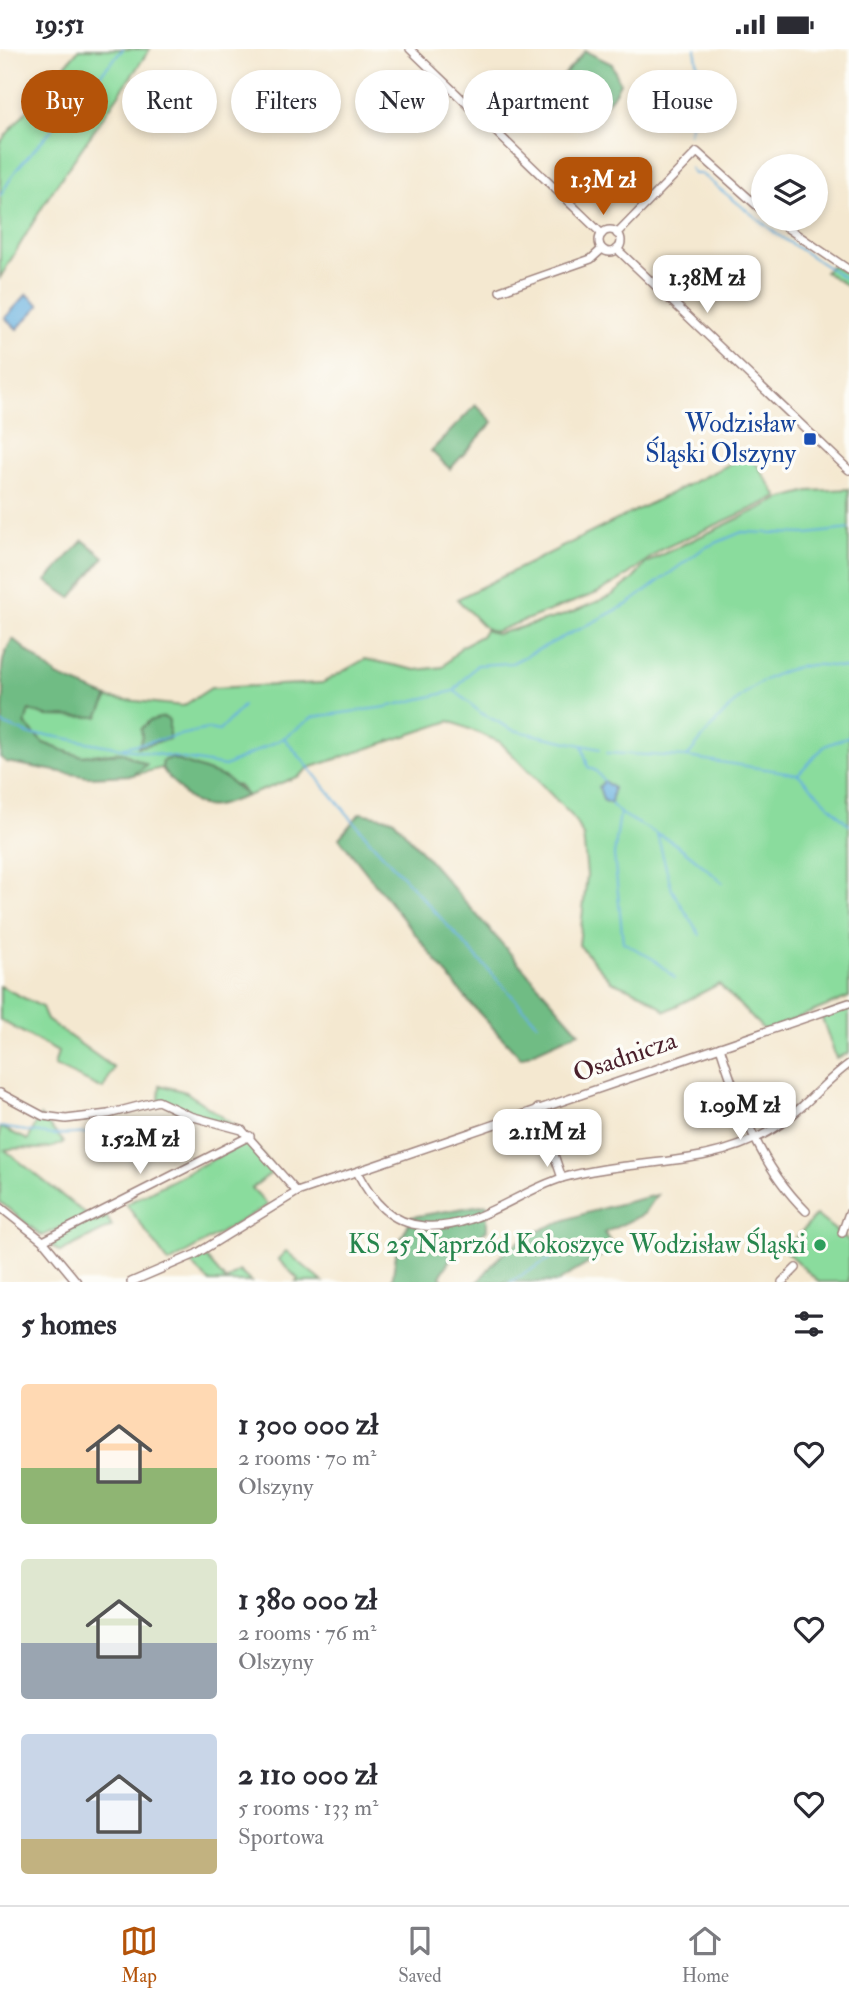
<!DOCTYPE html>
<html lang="en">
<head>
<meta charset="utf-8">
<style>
	body { margin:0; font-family:"IM FELL Double Pica",serif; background:#f7f7f7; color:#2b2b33; height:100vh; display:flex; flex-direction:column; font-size:26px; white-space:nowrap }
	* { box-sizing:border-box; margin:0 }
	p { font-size:23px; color:#7c7c81 }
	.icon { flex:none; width:38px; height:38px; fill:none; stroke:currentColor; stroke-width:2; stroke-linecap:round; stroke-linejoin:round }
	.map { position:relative; height:1233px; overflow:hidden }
	.drawer { display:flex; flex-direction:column; background:#fff; flex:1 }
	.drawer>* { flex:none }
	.banner { position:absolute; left:21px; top:21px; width:808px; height:63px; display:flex; gap:14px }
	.controls { position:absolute; left:751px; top:105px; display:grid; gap:14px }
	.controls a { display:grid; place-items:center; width:77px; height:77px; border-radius:50%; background:#fff; box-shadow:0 4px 10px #0003; font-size:35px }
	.price { position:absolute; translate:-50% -60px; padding:0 16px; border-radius:14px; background:#fff; color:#222; font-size:23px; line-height:46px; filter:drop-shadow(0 2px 4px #0008) }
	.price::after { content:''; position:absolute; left:50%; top:42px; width:21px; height:16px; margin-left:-10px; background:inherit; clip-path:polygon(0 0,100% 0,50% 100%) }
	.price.current { background:#b45309; color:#fff }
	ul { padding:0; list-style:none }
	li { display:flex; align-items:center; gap:21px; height:175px; padding:0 21px }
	li span { display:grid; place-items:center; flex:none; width:196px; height:140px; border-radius:7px; color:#555 }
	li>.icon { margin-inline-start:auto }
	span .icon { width:84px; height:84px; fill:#fffc; stroke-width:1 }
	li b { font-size:30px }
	h2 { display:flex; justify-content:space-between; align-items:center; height:84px; padding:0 21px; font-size:30px }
	.chip { padding:0 24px; border-radius:32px; background:#fff; box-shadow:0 4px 10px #0003; font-size:24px; line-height:63px }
	.chip.current { background:#b45309; color:#fff }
	.status { display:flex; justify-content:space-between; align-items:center; height:49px; padding:0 35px; background:#fff; direction:ltr }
	.status svg { height:19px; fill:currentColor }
	.menu { display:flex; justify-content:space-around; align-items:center; height:98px; border-top:2px solid #e1e1e2; background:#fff; font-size:19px; color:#7c7c81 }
	.menu a { display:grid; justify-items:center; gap:4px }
	.menu .current { color:#b45309 }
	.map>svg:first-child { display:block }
	.green { fill:#8adc9d; stroke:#6a7e64; stroke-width:2 }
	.forest { fill:#6fbc84; stroke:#5c6e58; stroke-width:2 }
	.water { fill:#67b1df; stroke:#586885; stroke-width:2 }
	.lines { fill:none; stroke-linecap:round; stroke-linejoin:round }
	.stream { stroke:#67b1df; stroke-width:2 }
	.minor-casing { stroke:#9f847e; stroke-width:10 }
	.minor { stroke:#fff; stroke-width:7 }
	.transit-dot { fill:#1a4fb4; stroke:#fdfcf7; stroke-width:2.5 }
	.leisure-dot { fill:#2e9e5b; stroke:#fdfcf7; stroke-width:2.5 }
	.labels { text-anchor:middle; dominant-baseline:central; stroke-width:7; stroke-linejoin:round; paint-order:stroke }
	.transit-label { font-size:26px; fill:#164399; stroke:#fdfcf7; text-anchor:end }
	.street-label { font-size:26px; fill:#4a1f2b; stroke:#fdfcf7 }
	.leisure-label { font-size:26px; fill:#27864d; stroke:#fdfcf7; text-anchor:end }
</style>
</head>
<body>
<div class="status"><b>19:51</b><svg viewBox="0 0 49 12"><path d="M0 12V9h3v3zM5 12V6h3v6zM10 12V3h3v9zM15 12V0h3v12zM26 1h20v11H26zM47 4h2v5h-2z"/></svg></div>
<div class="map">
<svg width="849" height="1233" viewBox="0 0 849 1233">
	<rect width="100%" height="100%" fill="#fdfcf7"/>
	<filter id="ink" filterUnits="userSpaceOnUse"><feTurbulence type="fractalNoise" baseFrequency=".0143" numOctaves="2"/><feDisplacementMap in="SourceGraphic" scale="14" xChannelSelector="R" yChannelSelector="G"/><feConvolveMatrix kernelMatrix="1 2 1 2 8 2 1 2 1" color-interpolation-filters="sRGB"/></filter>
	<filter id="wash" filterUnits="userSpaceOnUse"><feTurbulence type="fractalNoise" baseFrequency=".00686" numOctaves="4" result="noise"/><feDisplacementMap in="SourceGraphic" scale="28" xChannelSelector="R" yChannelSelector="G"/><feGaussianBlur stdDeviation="1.57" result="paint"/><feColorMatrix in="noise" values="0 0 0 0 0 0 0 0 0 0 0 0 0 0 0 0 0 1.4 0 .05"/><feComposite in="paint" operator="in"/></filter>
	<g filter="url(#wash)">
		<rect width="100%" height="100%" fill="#f4e8d0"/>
		<!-- green -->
		<g class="green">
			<path d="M79,0h71l-101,147 -49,82v-136z"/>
			<path d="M832,216l17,10v12l-24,-15z"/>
			<path d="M750,405l28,43 -116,52 -37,28 -28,16 -103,39 -9,-4 -28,-29z"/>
			<path d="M849,440v508l-84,34 -46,-47 -53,27 -23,-17 -32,-13 -32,-36 8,-70 -4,-40 -11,-19 -72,-74 -50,-21 -141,47 -10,8 -52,20 -8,-10 -68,-28 -8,3 -1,7 -29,7 13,-11 -25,-12 -39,4 -12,-3 -27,-10 -18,-19 4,-14 17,6 10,-1 51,-17 76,8 28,-18 111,-5 43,-24 51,11 27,-3 19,-21 19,-10 4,-6 12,4 68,-19 46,-19 22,-17 12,-15 20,-11 115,-54 29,-8z"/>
			<path d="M0,937l42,21 5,13 67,48 -11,21 -49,-23 4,-14 -58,-32z"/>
			<path d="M849,956v48l-13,5 -15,-43z"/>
			<path d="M160,1036l26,7 50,35 -41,-12 -36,-15z"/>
			<path d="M40,1067l24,26c-20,13 -38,2 -59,8l83,66 -46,20 -42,-34v-75l28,13z"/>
			<path d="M250,1091l25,30 -23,18 16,17 -99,58 -43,-59z"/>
			<path d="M105,1165l7,12 -52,26 -12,-9 1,-4z"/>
			<path d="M816,1166l33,26v41h-30l-34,-31z"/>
			<path d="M286,1202l37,31h-27l2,-3 -20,-20z"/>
			<path d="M202,1204l24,28 13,-10 12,11h-41l-22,-21z"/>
		</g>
		<!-- forest -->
		<g class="forest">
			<path d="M585,2l27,13 8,19c-10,23 -22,28 -44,37l-31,-23z"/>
			<path d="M476,356l17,17 -43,47 -19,-18z"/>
			<path d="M83,491l21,17 -33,41 -25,-17z"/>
			<path d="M13,590l44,37 51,21 -10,20 -52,-1 -17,-6 -4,14 18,19 27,10 12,3 41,-3 24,12 -14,10 -45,2 -82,-15 -6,-5 4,-66c-4,-20 -3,-36 9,-52z"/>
			<path d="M163,668l6,3v19l-31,8 4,-9 -1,-9 8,-8z"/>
			<path d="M171,709l55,20 21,18c-29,10 -44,20 -67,-6 -6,-8 -13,-13 -18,-22l1,-7z"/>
			<path d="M360,764l33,6 186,213 -58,26 -52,-56 -130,-164z"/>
			<path d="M657,1146l-13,19 -40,19 12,14 -59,35h-80c11,-11 21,-26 34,-35 37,-27 102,-42 146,-52z"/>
			<path d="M487,1155v26l-34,24 -13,23 4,5h-52l5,-35 15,-30z"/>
		</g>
		<!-- water -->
		<g class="water">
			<path d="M27,245l13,11 -23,24 -12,-11z"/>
			<path d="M604,732l9,7 -2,16 -8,-4 -4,-13z"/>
		</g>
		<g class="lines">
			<!-- stream -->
			<g class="stream">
				<path d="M689,85l11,-56 -5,-29"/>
				<path d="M684,104l1,2"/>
				<path d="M690,119l4,6h7l77,61 71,46"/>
				<path d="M0,147l16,-26 107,-121"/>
				<path d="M578,581l50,-26 76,-56 38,-16 65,2 42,-5"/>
				<path d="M455,642l26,22 32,17 87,19"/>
				<path d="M0,674l31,12h15l179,31 57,-27 31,-22 73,-10 68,-16 23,-26 35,-2 65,-33"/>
				<path d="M284,689l87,104 166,181"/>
				<path d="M582,696l6,22 8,4 8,10"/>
				<path d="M124,698l84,-18 11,2 24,-25"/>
				<path d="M607,704l80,4c32,-40 69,-87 124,-92 12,-1 26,2 38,4"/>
				<path d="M687,708l111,17 27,-28 24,-10"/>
				<path d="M798,725l51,51"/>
				<path d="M611,755l9,9 -6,42 9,87 30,17 22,19"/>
				<path d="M621,765l36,20 15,56 28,45"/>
				<path d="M657,785c18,6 50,35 66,49"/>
				<path d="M0,1078l53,8 62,-3 22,9"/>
				<path d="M510,1233l53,-31"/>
			</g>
		</g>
	</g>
	<g filter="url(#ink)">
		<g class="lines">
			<!-- minor casing -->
			<g class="minor-casing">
				<g id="minor">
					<path d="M410,0l192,185"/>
					<path d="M774,170l75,51"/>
					<circle cx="610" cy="192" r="11"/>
					<path d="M617,185l80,-82 66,59"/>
					<path d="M617,200l232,221"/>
					<path d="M500,242l91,-32 11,-10"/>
					<path d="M720,998c19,59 40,119 86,164"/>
					<path d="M0,1044l43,23 23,3 42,-5 50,-13 32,15 52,14 55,62"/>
					<path d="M538,1059l24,70"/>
					<path d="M357,1123c15,29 33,51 67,54 51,4 91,-33 138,-48 69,-20 142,-9 206,-46 32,-18 52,-47 81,-68"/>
					<path d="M0,1158l43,34 34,41"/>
					<path d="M842,1184l7,-20"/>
					<path d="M43,1192l207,-105"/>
					<path d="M131,1233l65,-28 101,-62 552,-189"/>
					<path d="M782,1233l14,-14"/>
				</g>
			</g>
			<!-- minor -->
			<use href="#minor" class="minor"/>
		</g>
	</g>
	<!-- markers -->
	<rect class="transit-dot" x="803" y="383" width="14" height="14" rx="3.5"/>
	<circle class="leisure-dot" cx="820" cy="1196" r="7"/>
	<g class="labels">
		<!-- transit labels -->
		<g class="transit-label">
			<text x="796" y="375">Wodzisław<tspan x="796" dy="30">Śląski Olszyny</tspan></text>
		</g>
		<!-- street labels -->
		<g class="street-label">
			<text transform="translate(625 1008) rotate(-19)">Osadnicza</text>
		</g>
		<!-- leisure labels -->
		<g class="leisure-label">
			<text x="806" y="1196">KS 25 Naprzód Kokoszyce Wodzisław Śląski</text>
		</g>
	</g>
</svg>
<div class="controls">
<a><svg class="icon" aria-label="layers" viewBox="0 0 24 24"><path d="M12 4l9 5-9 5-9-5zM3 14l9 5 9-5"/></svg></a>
</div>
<b class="price current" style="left:603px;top:168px">1.3M zł</b>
<b class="price" style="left:707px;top:266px">1.38M zł</b>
<b class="price" style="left:740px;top:1093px">1.09M zł</b>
<b class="price" style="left:547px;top:1120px">2.11M zł</b>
<b class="price" style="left:140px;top:1127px">1.52M zł</b>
<div class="banner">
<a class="chip current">Buy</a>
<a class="chip">Rent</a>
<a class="chip">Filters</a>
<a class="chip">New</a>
<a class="chip">Apartment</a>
<a class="chip">House</a>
</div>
</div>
<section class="drawer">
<h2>5 homes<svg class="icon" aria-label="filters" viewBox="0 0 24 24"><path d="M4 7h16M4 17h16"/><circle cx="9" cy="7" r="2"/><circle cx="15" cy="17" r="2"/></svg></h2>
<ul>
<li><span style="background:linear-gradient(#ffd9b3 60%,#8fb573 0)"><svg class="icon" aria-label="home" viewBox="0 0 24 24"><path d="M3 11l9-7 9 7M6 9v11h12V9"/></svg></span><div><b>1 300 000 zł</b><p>2 rooms · 70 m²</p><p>Olszyny</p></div><svg class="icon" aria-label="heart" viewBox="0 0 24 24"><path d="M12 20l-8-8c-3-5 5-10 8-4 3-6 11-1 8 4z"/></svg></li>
<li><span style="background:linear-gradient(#dfe7d0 60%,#9aa5b1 0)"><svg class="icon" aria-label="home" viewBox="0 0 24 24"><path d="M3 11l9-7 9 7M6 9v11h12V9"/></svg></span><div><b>1 380 000 zł</b><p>2 rooms · 76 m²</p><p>Olszyny</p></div><svg class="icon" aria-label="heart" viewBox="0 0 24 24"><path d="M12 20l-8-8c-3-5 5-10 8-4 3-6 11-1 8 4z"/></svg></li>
<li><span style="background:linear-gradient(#c9d6e8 75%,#c2b280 0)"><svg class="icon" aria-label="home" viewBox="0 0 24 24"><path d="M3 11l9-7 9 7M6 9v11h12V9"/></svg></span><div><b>2 110 000 zł</b><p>5 rooms · 133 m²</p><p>Sportowa</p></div><svg class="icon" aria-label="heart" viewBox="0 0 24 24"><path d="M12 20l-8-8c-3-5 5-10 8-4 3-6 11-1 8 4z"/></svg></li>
</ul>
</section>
<nav class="menu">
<a class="current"><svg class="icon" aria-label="map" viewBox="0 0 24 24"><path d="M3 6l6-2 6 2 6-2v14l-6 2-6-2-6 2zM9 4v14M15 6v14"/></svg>Map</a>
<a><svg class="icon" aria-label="saved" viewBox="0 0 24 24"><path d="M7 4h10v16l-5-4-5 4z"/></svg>Saved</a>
<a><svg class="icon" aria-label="home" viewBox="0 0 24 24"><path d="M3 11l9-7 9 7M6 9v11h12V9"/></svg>Home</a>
</nav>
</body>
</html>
